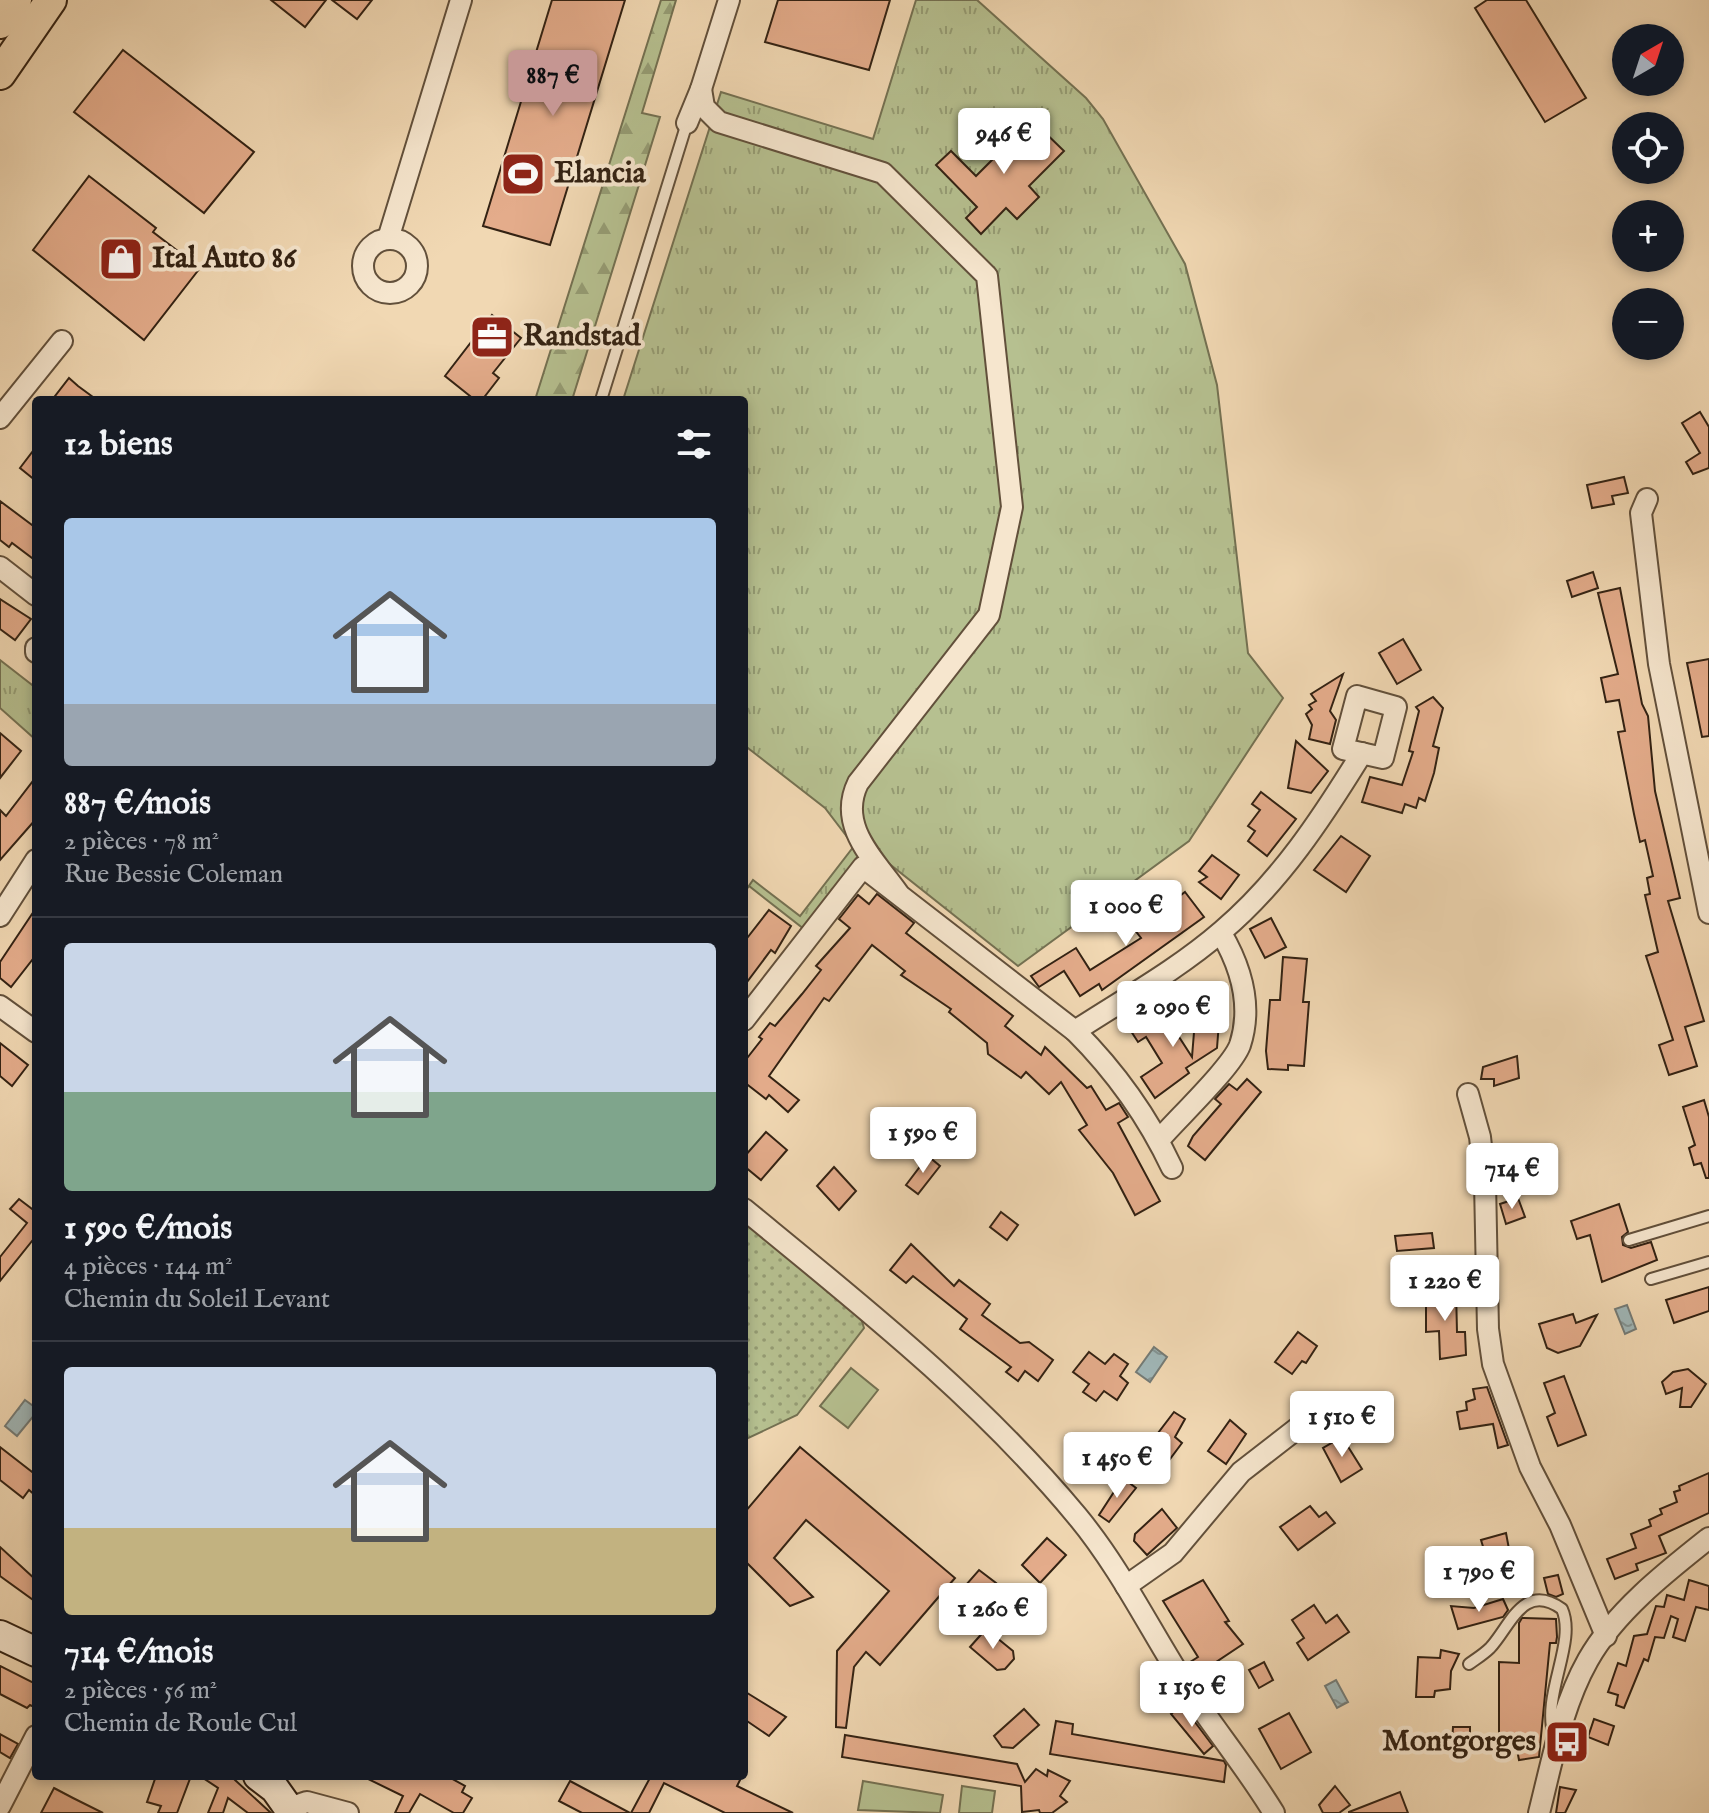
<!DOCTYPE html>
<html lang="fr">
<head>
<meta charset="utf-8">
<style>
	body { margin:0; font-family:"IM FELL English",serif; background:#20242c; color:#f1f3f6; height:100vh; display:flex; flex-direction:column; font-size:30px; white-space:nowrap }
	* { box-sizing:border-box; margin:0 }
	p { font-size:26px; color:#9ea1a6 }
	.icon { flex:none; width:44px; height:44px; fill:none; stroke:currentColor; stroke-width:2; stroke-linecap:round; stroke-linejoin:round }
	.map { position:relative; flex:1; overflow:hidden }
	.drawer { position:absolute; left:32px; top:396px; width:716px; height:1384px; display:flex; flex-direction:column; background:#171b24; border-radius:8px; box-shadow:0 4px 12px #0003 }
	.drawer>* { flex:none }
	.needle { width:52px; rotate:39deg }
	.controls { position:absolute; left:1612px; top:24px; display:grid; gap:16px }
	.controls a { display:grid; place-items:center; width:72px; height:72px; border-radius:50%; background:#171b24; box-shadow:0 4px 12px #0003; font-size:40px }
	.price { position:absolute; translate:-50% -68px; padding:0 18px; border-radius:8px; background:#fff; color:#222; font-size:26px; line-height:52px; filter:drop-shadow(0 2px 4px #0008) }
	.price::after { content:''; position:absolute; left:50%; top:48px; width:24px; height:18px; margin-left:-12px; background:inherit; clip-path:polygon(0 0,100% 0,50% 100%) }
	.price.on { background:#c59692; color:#111 }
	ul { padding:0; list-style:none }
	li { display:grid; align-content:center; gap:16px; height:424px; padding:0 32px }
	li+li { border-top:2px solid #363941 }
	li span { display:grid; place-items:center; height:248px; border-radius:8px; color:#555 }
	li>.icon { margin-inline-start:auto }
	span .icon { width:144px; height:144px; fill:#fffc; stroke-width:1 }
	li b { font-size:34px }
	h2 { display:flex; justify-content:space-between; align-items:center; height:96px; padding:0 32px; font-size:34px }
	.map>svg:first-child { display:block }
	.grass { fill:url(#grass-tufts); stroke:#747152; stroke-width:2 }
	.forest { fill:url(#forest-firs); stroke:#747152; stroke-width:2 }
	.park { fill:url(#park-dots); stroke:#747152; stroke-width:2 }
	.pitch { fill:#b6c090; stroke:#747152; stroke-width:2 }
	.water { fill:url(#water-ripples); stroke:#747b76; stroke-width:2 }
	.building { fill:#e4ac8b; stroke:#332213; stroke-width:2 }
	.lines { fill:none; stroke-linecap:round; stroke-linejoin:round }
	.lane-casing { stroke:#62503b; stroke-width:14 }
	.street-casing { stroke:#62503b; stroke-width:24 }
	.secondary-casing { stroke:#332213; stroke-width:32 }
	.primary-casing { stroke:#332213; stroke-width:34 }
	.lane { stroke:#f6e6ce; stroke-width:10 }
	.street { stroke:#f6e6ce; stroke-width:20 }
	.secondary { stroke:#f6e6ce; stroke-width:28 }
	.primary { stroke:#f1d8b3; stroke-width:30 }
	.labels { text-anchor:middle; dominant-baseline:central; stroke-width:8; stroke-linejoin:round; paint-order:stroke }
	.poi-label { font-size:30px; font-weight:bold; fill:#332213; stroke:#f6e6ce; text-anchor:start }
</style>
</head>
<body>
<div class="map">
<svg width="1709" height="1813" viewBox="0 0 1709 1813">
	<defs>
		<pattern id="grass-tufts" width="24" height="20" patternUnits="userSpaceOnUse" patternTransform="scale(2)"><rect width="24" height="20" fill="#b6c090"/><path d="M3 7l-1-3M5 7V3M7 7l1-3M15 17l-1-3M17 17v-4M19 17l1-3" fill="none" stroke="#959c74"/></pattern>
		<pattern id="forest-firs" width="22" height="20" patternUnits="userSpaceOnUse" patternTransform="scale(2)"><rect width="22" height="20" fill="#b6c090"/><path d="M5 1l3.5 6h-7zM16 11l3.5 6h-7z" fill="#959c74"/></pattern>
		<pattern id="park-dots" width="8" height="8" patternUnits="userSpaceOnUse" patternTransform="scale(2)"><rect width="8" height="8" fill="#b6c090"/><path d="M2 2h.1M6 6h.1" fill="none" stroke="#959c74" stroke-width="1.8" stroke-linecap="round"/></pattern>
		<pattern id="water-ripples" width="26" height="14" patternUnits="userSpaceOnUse" patternTransform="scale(2)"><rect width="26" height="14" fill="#a0b7b8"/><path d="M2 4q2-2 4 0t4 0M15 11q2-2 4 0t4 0" fill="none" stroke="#839494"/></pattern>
	</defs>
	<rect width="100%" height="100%" fill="#f1d8b3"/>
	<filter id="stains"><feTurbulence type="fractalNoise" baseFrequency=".0025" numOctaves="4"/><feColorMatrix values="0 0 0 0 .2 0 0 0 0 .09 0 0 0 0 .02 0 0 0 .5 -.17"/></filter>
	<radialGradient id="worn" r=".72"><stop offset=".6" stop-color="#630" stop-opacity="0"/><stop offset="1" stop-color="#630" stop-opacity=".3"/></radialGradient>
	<!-- grass -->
	<g class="grass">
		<path d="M916,0h61l109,98 17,21 82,145 32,121 31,268 35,45 -94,143 -171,125 -150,-119 -64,82 -55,-43 -5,7 9,-13 47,36 54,-70 -29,-38 -81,-63v-345h-121l98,-308 152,47z"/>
		<path d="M0,660l36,28v52l-36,-32z"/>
	</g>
	<!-- forest -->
	<path class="forest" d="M661,0h15l-34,113 18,4 -88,283h-37z"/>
	<!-- park -->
	<path class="park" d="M744,1217l116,98 4,13 -67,87 -53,25z"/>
	<!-- pitch -->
	<g class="pitch">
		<path d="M851,1368l27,22 -30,38 -28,-22z"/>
		<path d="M863,1781l80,14 -3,18 -82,-3z"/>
		<path d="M962,1786l33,5 -3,22h-33z"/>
	</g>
	<!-- water -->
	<g class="water">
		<path d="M1627,1305l9,24 -11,5 -10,-25z"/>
		<path d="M1154,1347l13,10 -17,25 -14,-10z"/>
		<path d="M25,1400l11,8v5l-19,23 -12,-10z"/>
		<path d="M1336,1680l12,22 -11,6 -12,-22z"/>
	</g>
	<!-- building -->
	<g class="building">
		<path d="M271,0h55l-21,27z"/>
		<path d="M332,0h40l-15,19z"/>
		<path d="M552,0h73l-75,245 -67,-19z"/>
		<path d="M778,0h112l-21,70 -104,-28z"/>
		<path d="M1487,0h39l60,98 -41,24 -70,-114z"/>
		<path d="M123,50l131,102 -50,61 -130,-101z"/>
		<path d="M1032,120l32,31 -35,35 10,11 -22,22 -11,-11 -25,26 -15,-16 11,-11 -41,-42 15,-14 25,25z"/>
		<path d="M89,176l67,52 -3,4 47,36 -56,72 -111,-90z"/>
		<path d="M492,315l29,23 -28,35 6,5 -17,22h-7l-30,-24z"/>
		<path d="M69,378l9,8 19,14h-45z"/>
		<path d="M1700,412l9,15v41l-16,6 -7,-12 14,-9 -18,-30z"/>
		<path d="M36,447v34l-16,-13z"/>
		<path d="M1624,477l4,16 -16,3 2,8 -22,4 -5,-23z"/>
		<path d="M0,501l36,27v33l-24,-18 -3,4 -9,-7z"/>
		<path d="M1593,572l5,16 -26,9 -5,-16z"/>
		<path d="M1620,588l22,116 6,12 7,75 25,107 -12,3 36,120 -19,6 12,39 -28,9 -10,-30 14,-5 -27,-84 12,-4 -13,-57 5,-1 -3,-16 6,-2 -8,-36 -5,2 -6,-28 -16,-82 7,-1 -6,-31 -13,2 -5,-24 17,-4 -20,-81z"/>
		<path d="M0,599l31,20 -16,21 -15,-11z"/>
		<path d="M1403,639l18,31 -24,14 -18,-31z"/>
		<path d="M1709,659v77l-7,1 -15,-74z"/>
		<path d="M1343,674l-13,37 6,9 -6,24 -21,-5 3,-14 -6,-11 6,-5 -3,-4 7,-4 -5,-7z"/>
		<path d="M1433,697l10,11 -10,38 6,2 -5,25 -9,28 -6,-3 -3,10 -11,-4 -3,9 -40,-11 8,-25 32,8 11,-33 -4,-1 10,-40 -3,-4z"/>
		<path d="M0,733l21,18 -21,27z"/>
		<path d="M1296,741l32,30 -17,22 -23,-5z"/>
		<path d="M36,777v42l-36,41v-50l6,6z"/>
		<path d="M1261,792l35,27 -29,37 -19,-15 7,-10 -7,-5 12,-16 -8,-6z"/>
		<path d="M1341,836l29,20 -24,36 -32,-22z"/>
		<path d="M1212,855l27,20 -18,24 -22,-17 8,-5 -8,-6z"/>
		<path d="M1185,892l19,25 -102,73 -3,-6 -19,12 -16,-25 -25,16 -8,-11 45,-28 14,22 51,-32 -10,-13 17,-12 4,4z"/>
		<path d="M877,894l37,29 -8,10 107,83 -8,10 36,29 4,-8 42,41 4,-2 15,24 13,-7 9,14 -10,6 42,78 -25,14 -22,-42 -34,-43 8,-5 -26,-43 -12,12 -23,-22 -5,6 -33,-24 -1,-11 -38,-31 2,-3 -50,-34 4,-4 -33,-26 -43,56 -5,-3 -55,78 30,24 -11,12 -19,-17 -3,4 -22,-17v-20l18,-23 -3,-2 11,-14 5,3 27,-32 19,-24 -5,-4 34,-38 -11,-9 19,-24 11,9z"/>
		<path d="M36,908v47l-25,32 -11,-9v-16z"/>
		<path d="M769,910l22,16 -16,27 -4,-3 -27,36v-44z"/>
		<path d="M1271,918l15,29 -21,11 -15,-29z"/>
		<path d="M1283,957l24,2 -4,43h6l-5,64 -16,-1v5l-20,-1 -2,-18 4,-51h10z"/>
		<path d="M1161,1009l31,48 3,-37 24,2 -2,26 -31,20 3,5 -34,25 -14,-21 21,-14 -16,-26 -8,5 -9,-14z"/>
		<path d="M0,1043l28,22 -16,21 -12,-10z"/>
		<path d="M1517,1056l2,22 -25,8v-7h-13l2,-12z"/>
		<path d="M1247,1079l14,13 -56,68 -17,-14 5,-10 28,-32 -6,-5 14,-15 8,6z"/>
		<path d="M1704,1100l5,17v61h-3l-5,-15 -7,2 -5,-17 6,-3 -12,-38z"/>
		<path d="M766,1132l21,18 -26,30 -17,-14v-9z"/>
		<path d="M928,1156l12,10 -22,28 -12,-9z"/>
		<path d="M834,1167l22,24 -17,19 -22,-24z"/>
		<path d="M1518,1198l7,19 -19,7 -6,-20z"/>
		<path d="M19,1199l17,13v24l-36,45v-24l27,-34 -17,-14z"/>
		<path d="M1619,1204l9,28 -6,5 1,8 8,3 20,-6 6,18 -55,22 -12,-47 -13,4 -6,-18z"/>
		<path d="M1001,1212l17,13 -11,15 -17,-13z"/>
		<path d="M1432,1233l2,15 -37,3 -2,-15z"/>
		<path d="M911,1244l43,42 5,-6 31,24 -8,11 38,28 9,-1 24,18 -15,21 -13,-10 -7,10 -12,-9 5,-5 -51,-38 7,-10 -54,-43 -7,7 -16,-13z"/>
		<path d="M1709,1287v24l-35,12 -8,-23z"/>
		<path d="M1456,1290l1,42h8l1,23 -26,4 -1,-28 -13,1v-40z"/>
		<path d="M1573,1314l3,9 21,-8 -17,31 -22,7 -11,-5 -8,-24z"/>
		<path d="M1298,1332l19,14 -11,17 -4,-2 -10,13 -17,-12z"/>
		<path d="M1089,1352l16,12 9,-10 14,10 -8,12 8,7 -11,17 -13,-9 -8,10 -13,-9 6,-8 -16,-12z"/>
		<path d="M1688,1369l18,15 -15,23h-11l2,-19 -16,6 -4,-12 11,-10z"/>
		<path d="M1564,1376l22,59 -28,11 -11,-29 8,-4 -11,-30z"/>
		<path d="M1487,1387l21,58 -10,3 -5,-24 -33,5 -3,-17 10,-2 -1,-8 9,-3 -2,-10z"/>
		<path d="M1174,1412l11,7 -10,18 7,6 -18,24 -17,-13 9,-11 -4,-2z"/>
		<path d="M1230,1420l16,14 -20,30 -18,-13z"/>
		<path d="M1342,1437l20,32 -21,13 -18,-34z"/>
		<path d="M0,1447l36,28v21l-7,-6 -6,8 -23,-18z"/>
		<path d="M800,1447l155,131 -75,87 -14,-13 -12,15 -8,61 -10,-1 1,-76 52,-60 -83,-71 -32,38 39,39 -23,9 -46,-46v-47z"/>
		<path d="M1709,1473v40l-50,23 7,17 -30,11 2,6 -23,9 -8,-20 29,-11 -5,-14 20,-8 -2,-6 13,-6 -2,-5 17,-7 -3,-10 6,-2 -1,-4z"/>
		<path d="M1123,1478l13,10 -27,34 -10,-7z"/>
		<path d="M1310,1506l9,11 7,-5 9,11 -37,27 -18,-23z"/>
		<path d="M1162,1509l15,19 -30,27 -13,-14 1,-7z"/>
		<path d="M1506,1533l6,32 -10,3 2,6 -19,5 -4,-13 7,-3 -7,-23z"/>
		<path d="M1047,1538l19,17 -26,28 -18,-18z"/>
		<path d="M0,1547l36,33v22l-36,-26z"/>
		<path d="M979,1570l17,13 -13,17 -18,-14z"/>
		<path d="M1558,1575l5,19 -7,3 -8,-3 -4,-16z"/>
		<path d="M1203,1580l26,41 -4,1 18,22 -48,32 -8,-12 11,-7 -35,-56z"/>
		<path d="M1689,1580l20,6v24l-13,-3 -11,34 -12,-4 5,-18 -7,-3 -7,22 -9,-1 -7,24 -4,-2 -20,49 -8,-3 2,-10 -10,-3 10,-29 8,3 8,-30 13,-2 9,-28 8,1 3,-12 17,5z"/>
		<path d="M1503,1599l5,11 -5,7 -45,12 -7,-23 23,2z"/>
		<path d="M1314,1605l12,18 11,-8 12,17 -41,28 -11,-17 7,-5 -12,-18z"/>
		<path d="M1522,1618l34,1 1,18 -1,6h-6l-11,114 -20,3 -3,-16 -17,3v-85l20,1v-40z"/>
		<path d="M986,1629l27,22 1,8 -9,10 -8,1 -27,-23z"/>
		<path d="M1441,1650l18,4 -8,17 -1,18 -15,2 -1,6h-18l2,-40 22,1z"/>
		<path d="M1264,1662l9,18 -14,8 -10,-18z"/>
		<path d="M0,1666l36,18v24l-6,-3 -3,3 -27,-14z"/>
		<path d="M744,1691l42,26 -17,19 -25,-17z"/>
		<path d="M1182,1705l31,41 -9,8 -33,-40z"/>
		<path d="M1024,1709l15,16 -26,23 -11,-1 -8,-11z"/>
		<path d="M1289,1713l22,39 -30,17 -22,-40z"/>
		<path d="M1594,1719l20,7 -6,19 -20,-8z"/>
		<path d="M1056,1721l17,3 -1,10 152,27 2,4 -2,17 -174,-28z"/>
		<path d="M1453,1727h17v19l-18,-1z"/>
		<path d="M0,1734l18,10 -8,14 -10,-6z"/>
		<path d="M845,1735l172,29 8,18 11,-13 11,7 1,-6 22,11 -10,15 7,6 -15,11h-12l-1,-3 -17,2 -1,-26 -179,-29z"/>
		<path d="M156,1776h35l-14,37h-19l3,-7 -14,-4z"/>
		<path d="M200,1776h37l-2,4 36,33h-23l-20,-15 -5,15h-15l10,-25z"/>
		<path d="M362,1776h85l18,10 -3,6 10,6 -9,15h-9l-34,-19 -11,19h-14l8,-17z"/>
		<path d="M651,1776h91l-5,10 56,27h-68l-61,-30 -15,30h-18z"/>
		<path d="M570,1781l60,32h-48l-23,-12z"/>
		<path d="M1335,1786l15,19 -11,8h-16l-4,-8z"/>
		<path d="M1560,1787l16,3 -11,23h-9z"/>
		<path d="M54,1788l19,10 30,15h-62z"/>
		<path d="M1400,1792l8,21h-59v-1z"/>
	</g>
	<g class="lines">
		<!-- lane casing -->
		<g class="lane-casing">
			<g id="lane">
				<path d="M601,400l86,-277"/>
				<path d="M1629,1240l80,-24"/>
				<path d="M1651,1279l58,-17"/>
				<path d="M1469,1664c7,-5 15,-10 21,-16 20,-21 33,-67 72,-39 15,34 -21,86 -8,127"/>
			</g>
		</g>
		<!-- street casing -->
		<g class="street-casing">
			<g id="street">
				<path d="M701,89l3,18 15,15 164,51 104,103 25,231 -23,108 -131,168c-21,43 16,76 40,110"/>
				<path d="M687,123l14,-34 28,-89"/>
				<circle cx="390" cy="266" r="27"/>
				<path d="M388,239l73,-239"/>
				<path d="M0,418l62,-77"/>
				<path d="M1647,499l-6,14 18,151 50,249"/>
				<path d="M0,567l36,28"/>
				<path d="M36,648v4"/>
				<path d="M1357,696l39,11 -13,51 -40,-9z"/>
				<path d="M0,916l36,-56"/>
				<path d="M0,1006l36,26"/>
				<path d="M744,1020l119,-153 212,164c41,41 72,84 97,137"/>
				<path d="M1075,1031c49,-32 102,-61 147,-100 58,-49 100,-113 140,-178"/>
				<path d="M1468,1094l12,43 5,45 3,147 5,35 37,103 30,58 46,111"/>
				<path d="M1159,1140c18,-21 73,-73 81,-95 13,-40 1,-78 -19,-112"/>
				<path d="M744,1209c117,96 236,190 333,307 44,53 74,116 111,173 28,42 60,81 86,124"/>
				<path d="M1126,1586l47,-33 68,-81 67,-52"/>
				<path d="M0,1806l36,-70"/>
				<path d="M289,1808l18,-6 41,11"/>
				<path d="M1539,1813c13,-51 23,-107 49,-153 27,-48 78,-88 121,-122"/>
			</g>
		</g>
		<!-- secondary casing -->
		<g class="secondary-casing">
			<g id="secondary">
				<path d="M0,1635l36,17"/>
				<path d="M258,1776l17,13 17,24"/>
			</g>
		</g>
		<!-- primary casing -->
		<g class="primary-casing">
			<g id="primary">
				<path d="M0,23l16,-23"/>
				<path d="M0,74l51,-74"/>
			</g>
		</g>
		<!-- lane -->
		<use href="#lane" class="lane"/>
		<!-- street -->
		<use href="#street" class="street"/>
		<!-- secondary -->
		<use href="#secondary" class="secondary"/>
		<!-- primary -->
		<use href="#primary" class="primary"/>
	</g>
	<!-- icons -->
	<defs>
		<g id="stadium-square" transform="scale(2.3)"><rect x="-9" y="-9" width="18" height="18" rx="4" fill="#8f2418" stroke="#f6e6ce"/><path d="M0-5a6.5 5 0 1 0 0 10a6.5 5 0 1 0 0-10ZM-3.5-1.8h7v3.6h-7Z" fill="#fff"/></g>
		<g id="shop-square" transform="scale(2.3)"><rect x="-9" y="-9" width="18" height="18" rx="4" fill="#8f2418" stroke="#f6e6ce"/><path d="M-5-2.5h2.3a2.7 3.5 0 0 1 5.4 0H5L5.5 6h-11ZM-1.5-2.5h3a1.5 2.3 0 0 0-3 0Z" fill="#fff"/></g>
		<g id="office-square" transform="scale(2.3)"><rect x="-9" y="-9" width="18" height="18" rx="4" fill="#8f2418" stroke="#f6e6ce"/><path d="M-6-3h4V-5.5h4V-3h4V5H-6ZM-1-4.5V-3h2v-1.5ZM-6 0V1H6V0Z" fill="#fff"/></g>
		<g id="bus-square" transform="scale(2.3)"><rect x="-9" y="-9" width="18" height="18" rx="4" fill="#8f2418" stroke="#f6e6ce"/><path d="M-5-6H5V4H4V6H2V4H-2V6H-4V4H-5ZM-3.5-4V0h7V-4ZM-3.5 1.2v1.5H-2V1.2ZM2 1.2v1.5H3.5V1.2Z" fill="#fff"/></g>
	</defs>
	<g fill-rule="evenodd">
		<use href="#stadium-square" x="523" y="174"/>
		<use href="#shop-square" x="121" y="259"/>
		<use href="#office-square" x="492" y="337"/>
		<use href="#bus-square" x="1567" y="1742"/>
	</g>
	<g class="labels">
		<!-- poi labels -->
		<g class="poi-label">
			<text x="554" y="174">Elancia</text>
			<text x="152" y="259">Ital Auto 86</text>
			<text x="523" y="337">Randstad</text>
			<text x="1536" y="1742" text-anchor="end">Montgorges</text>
		</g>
	</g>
	<rect width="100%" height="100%" filter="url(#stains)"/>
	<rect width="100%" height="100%" fill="url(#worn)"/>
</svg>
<div class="controls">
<a><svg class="needle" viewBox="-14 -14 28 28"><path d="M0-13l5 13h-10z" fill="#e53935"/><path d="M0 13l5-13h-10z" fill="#9ea1a6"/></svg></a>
<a><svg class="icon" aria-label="locate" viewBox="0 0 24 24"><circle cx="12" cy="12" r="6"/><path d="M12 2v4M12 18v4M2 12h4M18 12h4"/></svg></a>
<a>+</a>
<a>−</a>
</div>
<b class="price on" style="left:553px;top:118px">887 €</b>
<b class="price" style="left:1004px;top:176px">946 €</b>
<b class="price" style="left:1126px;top:948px">1 000 €</b>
<b class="price" style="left:1173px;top:1049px">2 090 €</b>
<b class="price" style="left:923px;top:1175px">1 590 €</b>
<b class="price" style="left:1512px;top:1211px">714 €</b>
<b class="price" style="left:1445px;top:1323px">1 220 €</b>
<b class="price" style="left:1342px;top:1459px">1 510 €</b>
<b class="price" style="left:1117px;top:1500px">1 450 €</b>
<b class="price" style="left:1479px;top:1614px">1 790 €</b>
<b class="price" style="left:993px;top:1651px">1 260 €</b>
<b class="price" style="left:1192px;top:1729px">1 150 €</b>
<section class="drawer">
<h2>12 biens<svg class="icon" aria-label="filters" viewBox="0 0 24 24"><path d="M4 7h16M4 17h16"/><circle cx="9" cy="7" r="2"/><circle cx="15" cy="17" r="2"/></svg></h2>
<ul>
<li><span style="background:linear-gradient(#a9c7e8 75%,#9aa5b1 0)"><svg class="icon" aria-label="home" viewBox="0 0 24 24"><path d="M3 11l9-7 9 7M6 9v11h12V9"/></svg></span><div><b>887 €/mois</b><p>2 pièces · 78 m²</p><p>Rue Bessie Coleman</p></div></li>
<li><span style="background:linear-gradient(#c9d6e8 60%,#7fa58c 0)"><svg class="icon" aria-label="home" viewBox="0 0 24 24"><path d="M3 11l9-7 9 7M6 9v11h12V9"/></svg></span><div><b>1 590 €/mois</b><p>4 pièces · 144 m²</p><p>Chemin du Soleil Levant</p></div></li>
<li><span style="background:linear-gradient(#c9d6e8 65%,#c2b280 0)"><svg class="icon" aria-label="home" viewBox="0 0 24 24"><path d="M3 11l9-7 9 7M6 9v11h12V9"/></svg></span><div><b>714 €/mois</b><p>2 pièces · 56 m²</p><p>Chemin de Roule Cul</p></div></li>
</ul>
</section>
</div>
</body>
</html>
